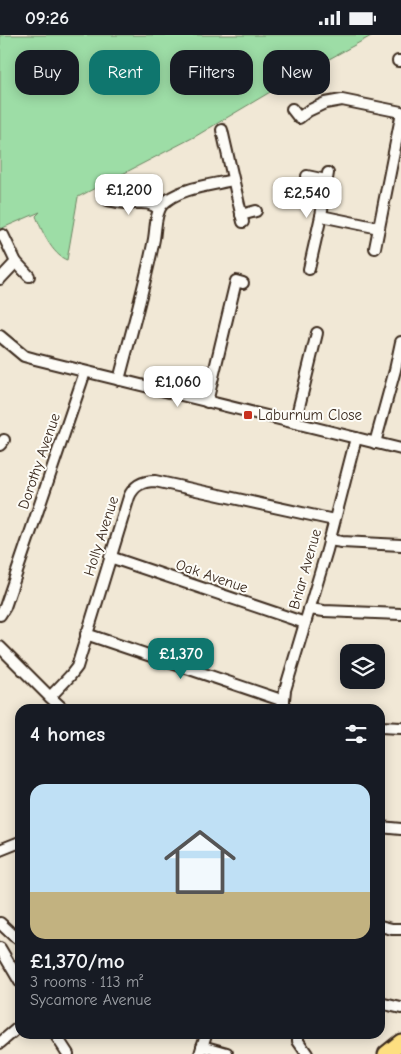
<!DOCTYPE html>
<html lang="en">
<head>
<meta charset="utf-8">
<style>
	body { margin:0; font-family:"Comic Neue",sans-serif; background:#242831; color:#f1f3f6; height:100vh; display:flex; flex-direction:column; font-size:19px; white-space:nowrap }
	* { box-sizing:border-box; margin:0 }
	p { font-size:16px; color:#9ea1a6 }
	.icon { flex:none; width:28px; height:28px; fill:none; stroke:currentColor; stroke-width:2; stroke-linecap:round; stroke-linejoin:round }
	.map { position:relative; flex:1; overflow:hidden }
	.details { position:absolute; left:15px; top:669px; width:370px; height:335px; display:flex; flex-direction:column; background:#171b24; border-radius:15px; box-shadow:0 2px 12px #0003 }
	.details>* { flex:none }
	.guide { position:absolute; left:15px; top:15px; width:371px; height:45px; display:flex; gap:10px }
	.controls { position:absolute; left:340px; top:609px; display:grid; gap:10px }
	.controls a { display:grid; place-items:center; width:45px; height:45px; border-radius:10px; background:#171b24; box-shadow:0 2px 12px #0003; font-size:25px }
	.price { position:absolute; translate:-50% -42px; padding:0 11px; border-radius:10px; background:#fff; color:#222; font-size:16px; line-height:32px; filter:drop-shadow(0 1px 2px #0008) }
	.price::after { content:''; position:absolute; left:50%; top:30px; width:15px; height:11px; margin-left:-8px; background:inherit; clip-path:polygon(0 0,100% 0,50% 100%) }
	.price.active { background:#0f766e; color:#fff }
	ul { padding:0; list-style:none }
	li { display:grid; align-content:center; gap:10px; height:265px; padding:0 15px }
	li span { display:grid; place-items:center; height:155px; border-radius:15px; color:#555 }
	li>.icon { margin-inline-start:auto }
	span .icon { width:90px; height:90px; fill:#fffc; stroke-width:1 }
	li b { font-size:21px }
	h2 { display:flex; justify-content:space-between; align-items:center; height:60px; padding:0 15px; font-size:21px }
	.tag { padding:0 18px; border-radius:15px; background:#171b24; box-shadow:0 2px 12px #0003; font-size:18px; line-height:45px }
	.tag.active { background:#0f766e; color:#fff }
	.status { display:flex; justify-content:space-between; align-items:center; height:35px; padding:0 25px; background:#171b24; direction:ltr }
	.status svg { height:14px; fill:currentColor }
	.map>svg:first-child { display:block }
	.green { fill:#9ddda6; stroke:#6c8462 }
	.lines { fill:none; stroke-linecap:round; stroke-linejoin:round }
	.minor-casing { stroke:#3b2a1e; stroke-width:14 }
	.highway-casing { stroke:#3b2a1e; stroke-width:19 }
	.minor { stroke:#fdfcf7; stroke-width:10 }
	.highway { stroke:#fddf80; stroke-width:15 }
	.poi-dot { fill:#c8321e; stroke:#fdfcf7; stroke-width:2 }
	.labels { text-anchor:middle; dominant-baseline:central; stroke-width:4; stroke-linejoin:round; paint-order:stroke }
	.poi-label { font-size:15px; fill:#3b2a1e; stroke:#fdfcf7; text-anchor:start }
	.street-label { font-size:15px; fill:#3b2a1e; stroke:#fdfcf7 }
</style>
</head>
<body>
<div class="status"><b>09:26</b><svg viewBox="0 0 49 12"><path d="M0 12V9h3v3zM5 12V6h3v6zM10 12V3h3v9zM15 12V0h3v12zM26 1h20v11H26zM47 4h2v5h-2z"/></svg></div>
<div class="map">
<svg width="401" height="1019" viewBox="0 0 401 1019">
	<rect width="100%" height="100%" fill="#f1e8d6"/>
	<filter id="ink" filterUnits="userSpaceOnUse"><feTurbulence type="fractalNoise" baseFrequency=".02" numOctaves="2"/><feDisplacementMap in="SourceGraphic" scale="10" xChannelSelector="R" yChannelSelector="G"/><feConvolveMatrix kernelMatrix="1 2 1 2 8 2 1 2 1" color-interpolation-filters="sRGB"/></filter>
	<g filter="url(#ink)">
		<!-- green -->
		<path class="green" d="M0,0h373l-86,47 -91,54 -118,61 -11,63c-15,-5 -26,-31 -31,-44l4,-4 -40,17z"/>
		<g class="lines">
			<!-- minor casing -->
			<g class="minor-casing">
				<g id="minor">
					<path d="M398,26h3"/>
					<path d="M292,74l7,9 9,-7 17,-8 17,-3 59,12"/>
					<path d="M222,95l21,92"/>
					<path d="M307,141l19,4"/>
					<path d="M108,165c6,1 13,3 20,3 13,1 19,-3 31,6"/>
					<path d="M241,180l15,-4"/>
					<path d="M321,181l58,12"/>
					<path d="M3,200l13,27 13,14"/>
					<path d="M375,213l26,-131"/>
					<path d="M309,234l12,-53 7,-43"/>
					<path d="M0,244l16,-17"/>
					<path d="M0,301l24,20 11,3 366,90"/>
					<path d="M119,345c12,-47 26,-94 35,-141 2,-11 1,-25 8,-34 15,-17 50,-20 71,-25"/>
					<path d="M207,367l29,-121 7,2"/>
					<path d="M295,388l22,-90"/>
					<path d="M375,408l20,-73 6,-28"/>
					<path d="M0,410l4,-5"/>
					<path d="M329,505l13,2 59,3"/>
					<path d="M110,522l195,66"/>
					<path d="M309,574l15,2 77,3"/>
					<path d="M0,580l5,-8 80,-235"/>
					<path d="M86,599l198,67"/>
					<path d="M0,612l50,50 13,12"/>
					<path d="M50,662l20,-21 7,-9 52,-170c5,-12 14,-16 26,-16l179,39"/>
					<path d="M283,674l2,-19 42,-140 29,-112"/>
					<path d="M380,692l21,1"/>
					<path d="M380,792l21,2"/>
					<path d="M0,815l20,-8"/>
					<path d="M0,888l14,13 6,4"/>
					<path d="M380,891l12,3h9"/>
					<path d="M0,913l20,34"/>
					<path d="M380,968l21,5"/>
					<path d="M55,999l13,20"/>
					<path d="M298,999v7l9,13"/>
					<path d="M0,1008l20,-17"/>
					<path d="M202,1011l25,7"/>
					<path d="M200,1019l6,-20"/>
				</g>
			</g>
			<!-- highway casing -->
			<g class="highway-casing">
				<path id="highway" d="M386,1019l15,-12"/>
			</g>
			<!-- minor -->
			<use href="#minor" class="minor"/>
			<!-- highway -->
			<use href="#highway" class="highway"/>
		</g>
	</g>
	<!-- markers -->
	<rect class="poi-dot" x="243" y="375" width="10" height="10" rx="2.5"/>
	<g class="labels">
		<!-- poi labels -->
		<g class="poi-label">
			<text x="258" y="380">Laburnum Close</text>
		</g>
		<!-- street labels -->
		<g class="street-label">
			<text transform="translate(39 426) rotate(-71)">Dorothy Avenue</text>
			<text transform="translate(101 501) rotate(-72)">Holly Avenue</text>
			<text transform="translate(305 534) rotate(-74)">Briar Avenue</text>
			<text transform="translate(212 541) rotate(19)">Oak Avenue</text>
		</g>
	</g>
</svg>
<div class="controls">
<a><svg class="icon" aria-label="layers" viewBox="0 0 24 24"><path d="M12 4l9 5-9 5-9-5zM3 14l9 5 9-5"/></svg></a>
</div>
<b class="price" style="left:129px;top:181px">£1,200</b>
<b class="price" style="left:307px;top:184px">£2,540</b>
<b class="price" style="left:178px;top:373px">£1,060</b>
<b class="price active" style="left:181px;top:645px">£1,370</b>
<div class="guide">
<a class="tag">Buy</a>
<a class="tag active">Rent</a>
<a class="tag">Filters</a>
<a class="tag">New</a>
</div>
<section class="details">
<h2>4 homes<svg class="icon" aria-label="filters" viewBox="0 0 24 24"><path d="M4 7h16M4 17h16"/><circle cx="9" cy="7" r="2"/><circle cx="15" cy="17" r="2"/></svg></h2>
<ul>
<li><span style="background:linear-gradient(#bfe0f5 70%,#c2b280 0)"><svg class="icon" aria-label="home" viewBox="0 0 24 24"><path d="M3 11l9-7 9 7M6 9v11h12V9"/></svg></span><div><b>£1,370/mo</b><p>3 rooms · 113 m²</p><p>Sycamore Avenue</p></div></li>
</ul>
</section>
</div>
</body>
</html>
